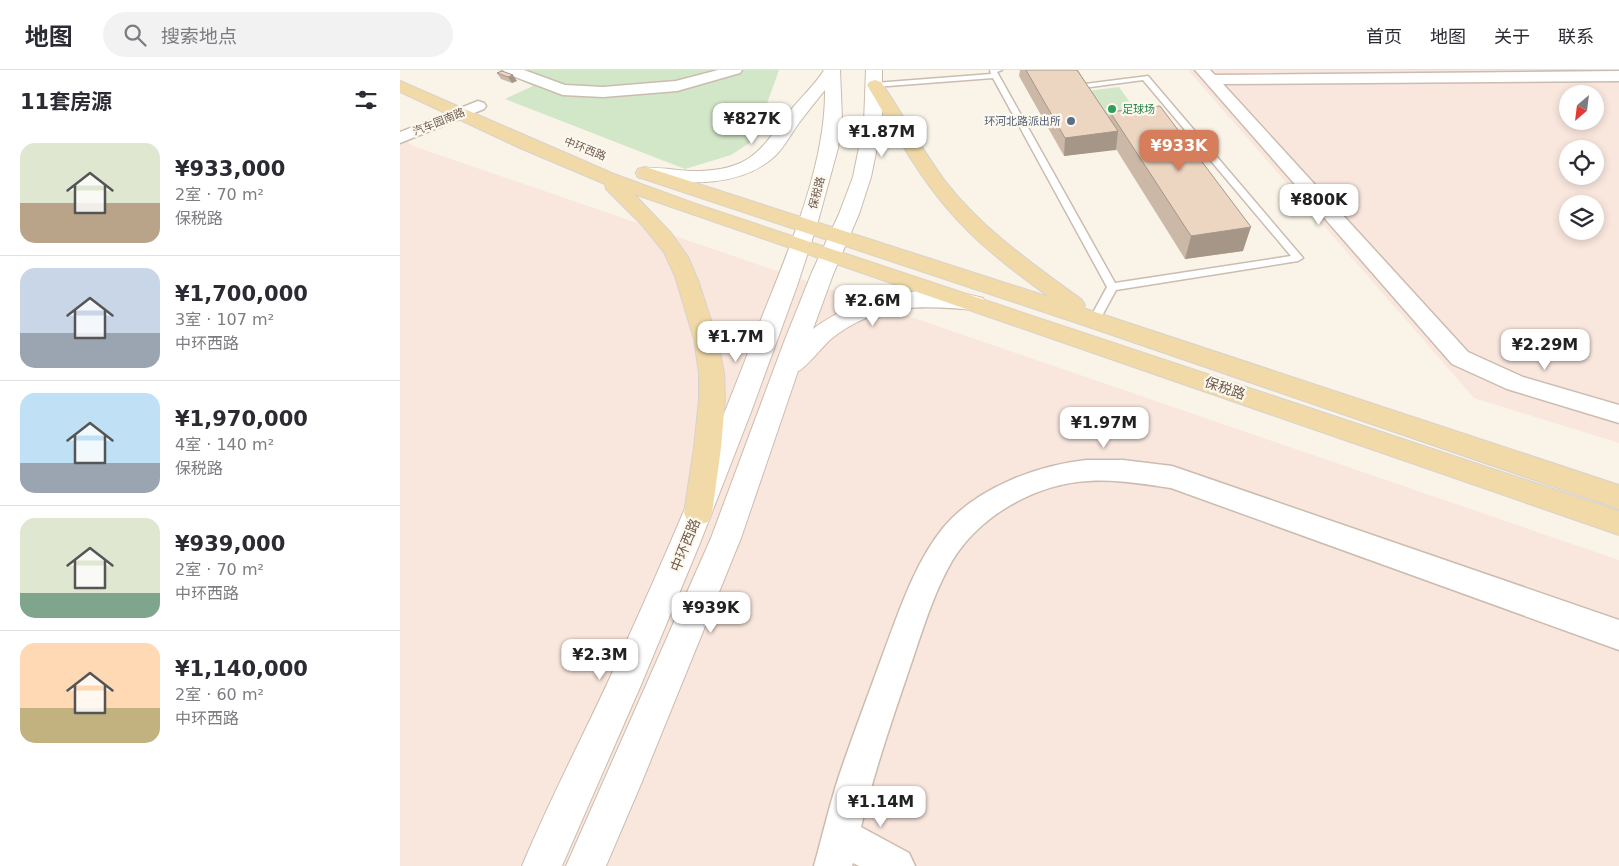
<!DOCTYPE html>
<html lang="zh">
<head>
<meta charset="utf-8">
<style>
	body { margin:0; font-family:"DejaVu Sans","Noto Sans SC",sans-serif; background:#f2f2f3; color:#2b2b33; height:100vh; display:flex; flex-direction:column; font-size:19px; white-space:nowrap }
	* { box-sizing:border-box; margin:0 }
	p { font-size:16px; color:#7c7c81 }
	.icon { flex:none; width:28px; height:28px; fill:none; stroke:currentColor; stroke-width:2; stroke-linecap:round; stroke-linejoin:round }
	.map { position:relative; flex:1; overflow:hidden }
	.details { display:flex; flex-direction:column; background:#fff; width:400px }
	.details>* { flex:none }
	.needle { width:32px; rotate:208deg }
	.tools { position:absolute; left:1159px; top:15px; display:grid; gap:10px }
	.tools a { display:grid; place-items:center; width:45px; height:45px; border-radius:50%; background:#fff; box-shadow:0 2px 8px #0003; font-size:25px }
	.price { position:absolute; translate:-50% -42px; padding:0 11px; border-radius:10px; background:#fff; color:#222; font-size:16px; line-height:32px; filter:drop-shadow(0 1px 2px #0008) }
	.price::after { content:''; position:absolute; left:50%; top:30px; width:15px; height:11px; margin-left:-8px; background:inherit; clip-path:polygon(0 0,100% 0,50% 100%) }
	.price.active { background:#d67e5b; color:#fff }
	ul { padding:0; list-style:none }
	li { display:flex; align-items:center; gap:15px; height:125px; padding:0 20px }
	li+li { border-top:1px solid #e1e1e2 }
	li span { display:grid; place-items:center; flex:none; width:140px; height:100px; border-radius:15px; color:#555 }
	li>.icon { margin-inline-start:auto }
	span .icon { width:60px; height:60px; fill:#fffc; stroke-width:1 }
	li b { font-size:21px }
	h2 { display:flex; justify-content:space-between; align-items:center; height:60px; padding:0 20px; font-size:21px }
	header { display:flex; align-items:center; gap:30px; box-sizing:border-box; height:70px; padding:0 25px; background:#fff; border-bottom:1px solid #e1e1e2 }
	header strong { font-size:24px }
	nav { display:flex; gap:28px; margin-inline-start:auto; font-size:18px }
	.search { width:350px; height:45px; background:#f2f2f3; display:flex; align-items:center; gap:12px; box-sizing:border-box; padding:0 18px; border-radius:28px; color:#7c7c81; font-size:19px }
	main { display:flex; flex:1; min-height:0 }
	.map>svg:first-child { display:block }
	.commercial { fill:#f9e7dd; fill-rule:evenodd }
	.green { fill:#d2e6c8 }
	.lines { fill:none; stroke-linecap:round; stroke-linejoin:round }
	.service-casing { stroke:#cbbcaf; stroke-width:3 }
	.minor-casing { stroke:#cbbcaf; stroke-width:3 }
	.tertiary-casing { stroke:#cbbcaf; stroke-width:2 }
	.primary-casing { stroke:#d7d2ce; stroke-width:2 }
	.service { fill:#fff; fill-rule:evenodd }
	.minor { fill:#fff; fill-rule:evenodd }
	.tertiary { fill:#fff; fill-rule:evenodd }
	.primary { fill:#f1daa8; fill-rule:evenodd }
	.wall { fill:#cbb8a7 }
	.shaded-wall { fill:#a59688 }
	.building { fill:#ecd6c2; stroke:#a59688 }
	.leisure-dot { fill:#2e9e5b; stroke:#fdf8ee; stroke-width:2 }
	.service-dot { fill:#5c6f8a; stroke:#fdf8ee; stroke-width:2 }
	.labels { text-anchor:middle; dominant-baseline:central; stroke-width:4.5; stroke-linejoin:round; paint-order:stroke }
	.far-leisure-label { font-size:11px; fill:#27864d; stroke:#fdf8ee; text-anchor:start }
	.far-service-label { font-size:11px; fill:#4e5e75; stroke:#fdf8ee; text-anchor:end }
	.far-street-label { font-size:11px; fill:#715d4f; stroke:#fdf8ee }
	.street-label { font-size:14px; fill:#715d4f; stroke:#fdf8ee }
</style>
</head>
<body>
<header>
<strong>地图</strong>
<div class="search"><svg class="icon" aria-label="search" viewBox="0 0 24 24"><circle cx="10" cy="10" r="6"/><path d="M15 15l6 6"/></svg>搜索地点</div>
<nav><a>首页</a><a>地图</a><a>关于</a><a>联系</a></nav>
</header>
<main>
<section class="details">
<h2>11套房源<svg class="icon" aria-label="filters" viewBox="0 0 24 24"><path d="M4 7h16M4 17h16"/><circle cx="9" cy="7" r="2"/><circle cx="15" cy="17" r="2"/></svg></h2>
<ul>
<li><span style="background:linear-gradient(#dfe7d0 60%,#b9a48a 0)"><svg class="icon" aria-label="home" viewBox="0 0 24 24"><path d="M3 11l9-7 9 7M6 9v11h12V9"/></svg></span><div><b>¥933,000</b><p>2室 · 70 m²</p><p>保税路</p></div></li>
<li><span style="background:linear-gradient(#c9d6e8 65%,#9aa5b1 0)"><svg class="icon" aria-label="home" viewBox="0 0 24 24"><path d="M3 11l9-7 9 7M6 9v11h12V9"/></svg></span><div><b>¥1,700,000</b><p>3室 · 107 m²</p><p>中环西路</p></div></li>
<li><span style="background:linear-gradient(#bfe0f5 70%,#9aa5b1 0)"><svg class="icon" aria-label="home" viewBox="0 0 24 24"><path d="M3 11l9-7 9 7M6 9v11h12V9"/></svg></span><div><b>¥1,970,000</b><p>4室 · 140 m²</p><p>保税路</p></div></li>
<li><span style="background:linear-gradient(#dfe7d0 75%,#7fa58c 0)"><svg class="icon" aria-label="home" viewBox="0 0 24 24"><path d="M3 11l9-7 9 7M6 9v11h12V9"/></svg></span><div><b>¥939,000</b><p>2室 · 70 m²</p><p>中环西路</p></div></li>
<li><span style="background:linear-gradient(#ffd9b3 65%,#c2b280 0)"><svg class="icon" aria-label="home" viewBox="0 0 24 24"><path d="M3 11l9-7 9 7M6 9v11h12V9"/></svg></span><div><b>¥1,140,000</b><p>2室 · 60 m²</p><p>中环西路</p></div></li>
</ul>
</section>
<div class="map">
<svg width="1219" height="796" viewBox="0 0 1219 796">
	<rect width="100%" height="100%" fill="#faf4e8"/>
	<!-- commercial -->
	<g class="commercial">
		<path d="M788,0h431v373l-145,-45zM1168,24h27v27h-27zM1168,79h27v27h-27zM1168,134h27v27h-27z"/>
		<path d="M0,66l13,10 1206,414v306h-1219z"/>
	</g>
	<!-- green -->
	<g class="green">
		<path d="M98,0h281l-25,70 -23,15 -46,14 -180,-70 28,-13z"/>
		<path d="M719,17l28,39 -43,5 -25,-39z"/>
	</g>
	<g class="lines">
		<!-- service casing -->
		<g class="service-casing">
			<path id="service" d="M590,0h12l-5,2 118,211 176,-27 -148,-176 -60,8h-3l-12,-18h8l9,14 63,-8 155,182 -5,3 -182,29 -18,33h-8l-1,-3 18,-33 -114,-209 -118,9 -4,-2 4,-2 116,-9z"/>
		</g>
		<!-- minor casing -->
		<g class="minor-casing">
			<g id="minor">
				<path d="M103,0h21l41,15 38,2 73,-6 42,-11h24l-2,3 -63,18 -74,6 -40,-2 -58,-22z"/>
				<path d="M795,0h15l5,5 404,-4v10l-396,3 245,268 55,25 96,28v18l-112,-34 -55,-25z"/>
				<path d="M78,31l6,2 2,3 -2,3 -84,34v-11z"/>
				<path d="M686,390h37l49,6 447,154v30l-448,-162c-28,-4 -55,-9 -83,-7 -53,3 -109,35 -136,80 -19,33 -30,71 -42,106 -18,53 -36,105 -49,160l48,26 6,13h-56l-6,-3 -1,3h-38c8,-29 15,-59 24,-87 14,-42 30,-83 45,-125 16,-42 31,-90 60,-126 33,-40 92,-62 143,-68z"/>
			</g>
		</g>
		<!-- tertiary casing -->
		<g class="tertiary-casing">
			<g id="tertiary">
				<path d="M424,0h16l2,49 -4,29 -21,77 -20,61 -46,126 -51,131 -59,142 -79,181h-40c29,-70 65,-137 96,-206 50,-109 97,-220 140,-333 28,-71 68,-160 67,-237 -9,11 -18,22 -26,33 -8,11 -14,23 -23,32 -34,33 -88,29 -131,24l-7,-2 -2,-4 2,-4c18,-4 42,3 61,2 54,-2 62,-22 91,-60 11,-14 25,-26 34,-41z"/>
				<path d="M466,0h16v53l-11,54 -12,37 -25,58 -21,57c46,-35 114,-47 170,-31l3,5 -3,5 -8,2c-54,-5 -99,-7 -144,29 -8,7 -27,31 -33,32l-57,167 -100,246 -35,82h-40l145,-328 73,-196 28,-70 27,-58 14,-37 11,-54z"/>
			</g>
		</g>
		<!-- primary casing -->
		<g class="primary-casing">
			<g id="primary">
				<path d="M475,10l6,2c22,32 40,67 64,99 37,48 88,83 137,119l3,5 -2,3 536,177v24l-533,-183 -448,-149 -2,-4 2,-4 7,-2 7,2 397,128c-37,-27 -74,-55 -103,-90 -32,-37 -54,-81 -79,-122l2,-3z"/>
				<path d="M0,11l214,93 79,29 926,308v24l-985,-341 37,39 17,24 11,26 18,56 7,34 1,27 -4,48 -9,65 -4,9 -10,3 -10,-3 -4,-9 10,-65 5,-48v-27l-5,-34 -19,-63 -11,-24 -21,-26 -37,-37 -1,-5 -85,-36 -120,-56z"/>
			</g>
		</g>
		<!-- service -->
		<use href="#service" class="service"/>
		<!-- minor -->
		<use href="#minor" class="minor"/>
		<!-- tertiary -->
		<use href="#tertiary" class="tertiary"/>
		<!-- primary -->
		<use href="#primary" class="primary"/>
	</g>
	<!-- wall -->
	<g class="wall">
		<path d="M620,0h57l32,48 1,-6 133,139 -58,8 -69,-110 -52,7 -45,-80z"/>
		<path d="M102,1l15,10 -5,2 -11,-4 -4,-6z"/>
	</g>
	<!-- shaded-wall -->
	<g class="shaded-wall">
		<path d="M113,5l4,6 -5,2 -4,-6z"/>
		<path d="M718,61l-2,19 -52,6 1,-18z"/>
		<path d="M851,157l-8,24 -58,8 6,-23z"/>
	</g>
	<!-- building -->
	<g class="building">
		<path d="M626,0h51l41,61 -53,7z"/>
		<path d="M102,1l11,4 -5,2 -11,-4z"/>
		<path d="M760,36l91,121 -60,9 -81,-124z"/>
	</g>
	<!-- markers -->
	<circle class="leisure-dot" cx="712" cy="39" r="5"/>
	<circle class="service-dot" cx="671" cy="51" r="5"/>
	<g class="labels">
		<!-- far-leisure labels -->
		<g class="far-leisure-label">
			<text x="722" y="39">足球场</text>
		</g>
		<!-- far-service labels -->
		<g class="far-service-label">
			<text x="661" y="51">环河北路派出所</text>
		</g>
		<!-- far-street labels -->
		<g class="far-street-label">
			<text transform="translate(39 52) rotate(-22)">汽车园南路</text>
			<text transform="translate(185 79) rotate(22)">中环西路</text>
			<text transform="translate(417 123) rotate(-75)">保税路</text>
		</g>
		<!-- street labels -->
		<g class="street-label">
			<text transform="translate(825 318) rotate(19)">保税路</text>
			<text transform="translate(285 475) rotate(-68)">中环西路</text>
		</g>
	</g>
</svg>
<div class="tools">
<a><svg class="needle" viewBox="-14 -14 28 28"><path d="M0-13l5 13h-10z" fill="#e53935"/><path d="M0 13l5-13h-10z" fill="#7c7c81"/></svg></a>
<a><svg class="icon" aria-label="locate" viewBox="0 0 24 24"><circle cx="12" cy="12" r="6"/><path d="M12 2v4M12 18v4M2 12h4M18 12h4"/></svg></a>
<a><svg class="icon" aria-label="layers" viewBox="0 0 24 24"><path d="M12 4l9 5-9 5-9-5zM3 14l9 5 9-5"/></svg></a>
</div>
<b class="price" style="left:352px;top:75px">¥827K</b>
<b class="price" style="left:482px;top:88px">¥1.87M</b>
<b class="price active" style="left:779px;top:102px">¥933K</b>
<b class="price" style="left:919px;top:156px">¥800K</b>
<b class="price" style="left:473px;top:257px">¥2.6M</b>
<b class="price" style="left:336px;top:293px">¥1.7M</b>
<b class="price" style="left:1145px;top:301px">¥2.29M</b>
<b class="price" style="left:704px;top:379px">¥1.97M</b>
<b class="price" style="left:311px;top:564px">¥939K</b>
<b class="price" style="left:200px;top:611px">¥2.3M</b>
<b class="price" style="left:481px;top:758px">¥1.14M</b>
</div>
</main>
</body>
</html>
